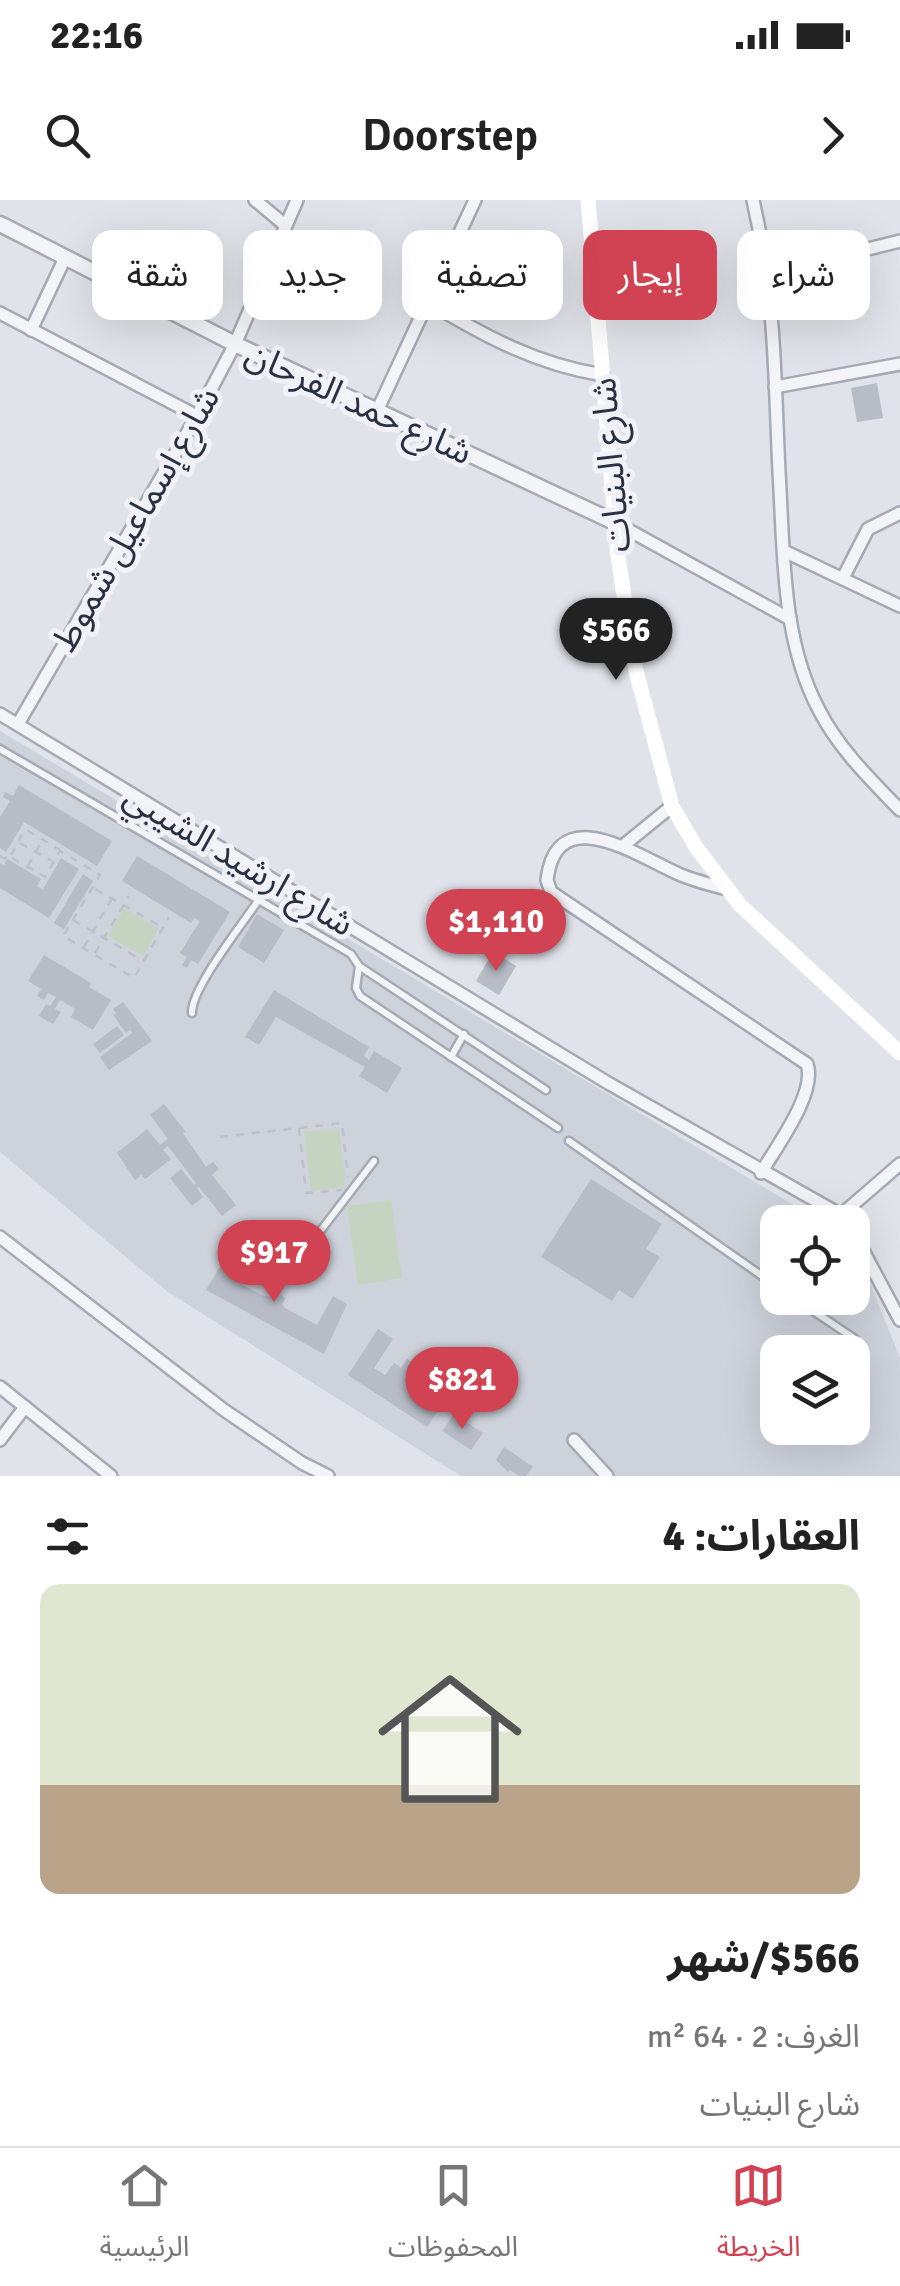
<!DOCTYPE html>
<html lang="ar">
<head>
<meta charset="utf-8">
<style>
	body { margin:0; font-family:Signika,"Noto Sans Arabic",sans-serif; background:#f6f6f6; color:#222; direction:rtl; height:100vh; display:flex; flex-direction:column; font-size:38px; white-space:nowrap }
	* { box-sizing:border-box; margin:0 }
	p { font-size:32px; color:#767676 }
	.icon { flex:none; width:55px; height:55px; fill:none; stroke:currentColor; stroke-width:2; stroke-linecap:round; stroke-linejoin:round }
	.map { position:relative; height:1276px; overflow:hidden; direction:ltr }
	.drawer { display:flex; flex-direction:column; background:#fff; flex:1 }
	.drawer>* { flex:none }
	.top-card { position:absolute; left:30px; top:30px; width:840px; height:90px; direction:rtl; display:flex; gap:20px }
	.tools { position:absolute; left:760px; top:1005px; display:grid; gap:20px }
	.tools a { display:grid; place-items:center; width:110px; height:110px; border-radius:20px; background:#fff; box-shadow:0 10px 40px #0002; font-size:50px }
	.price { position:absolute; translate:-50% -85px; padding:0 22px; border-radius:35px; background:#d14352; color:#fff; font-size:32px; line-height:65px; filter:drop-shadow(0 2px 5px #0008) }
	.price::after { content:''; position:absolute; left:50%; top:60px; width:30px; height:22px; margin-left:-15px; background:inherit; clip-path:polygon(0 0,100% 0,50% 100%) }
	.price.on { background:#222; color:#fff }
	ul { padding:0; list-style:none }
	li { display:grid; align-content:center; gap:20px; height:530px; padding:0 40px }
	li span { display:grid; place-items:center; height:310px; border-radius:20px; color:#555 }
	li>.icon { margin-inline-start:auto }
	span .icon { width:180px; height:180px; fill:#fffc; stroke-width:1 }
	li b { font-size:42px }
	h2 { display:flex; justify-content:space-between; align-items:center; height:120px; padding:0 40px; font-size:42px }
	.tag { padding:0 35px; border-radius:20px; background:#fff; box-shadow:0 10px 40px #0002; font-size:35px; line-height:90px }
	.tag.on { background:#d14352; color:#fff }
	.status { display:flex; justify-content:space-between; align-items:center; height:70px; padding:0 50px; background:#fff; direction:ltr }
	.status svg { height:28px; fill:currentColor }
	header { display:flex; justify-content:space-between; align-items:center; height:130px; padding:0 40px; background:#fff; font-size:45px; font-weight:600 }
	.menu { display:flex; justify-content:space-around; align-items:center; height:140px; border-top:2px solid #e0e0e0; background:#fff; font-size:28px; color:#767676 }
	.menu a { display:grid; justify-items:center; gap:5px }
	.menu .on { color:#d14352 }
	.map>svg:first-child { display:block }
	.built { fill:#ced2db; fill-rule:evenodd }
	.green { fill:#c5d3c1 }
	.building { fill:#b7bcc6 }
	.lines { fill:none; stroke-linecap:round; stroke-linejoin:round }
	.service-casing { stroke:#a5aab3; stroke-width:11 }
	.minor-casing { stroke:#a5aab3; stroke-width:16 }
	.tertiary-casing { stroke:#a5aab3; stroke-width:19 }
	.path { stroke:#bec1c8; stroke-width:2.5; stroke-dasharray:8 8; stroke-linecap:butt }
	.service { stroke:#f3f4f7; stroke-width:6 }
	.minor { stroke:#f3f4f7; stroke-width:11 }
	.tertiary { stroke:#f3f4f7; stroke-width:14 }
	.secondary { stroke:#fff; stroke-width:15 }
	.labels { text-anchor:middle; dominant-baseline:central; stroke-width:10; stroke-linejoin:round; paint-order:stroke }
	.street-label { font-size:35px; fill:#283041; stroke:#f0f2f7 }
</style>
</head>
<body>
<div class="status"><b>22:16</b><svg viewBox="0 0 49 12"><path d="M0 12V9h3v3zM5 12V6h3v6zM10 12V3h3v9zM15 12V0h3v12zM26 1h20v11H26zM47 4h2v5h-2z"/></svg></div>
<header><svg class="icon" aria-label="forward" viewBox="0 0 24 24"><path d="M9 5l7 7-7 7"/></svg>Doorstep<svg class="icon" aria-label="search" viewBox="0 0 24 24"><circle cx="10" cy="10" r="6"/><path d="M15 15l6 6"/></svg></header>
<div class="map">
<svg width="900" height="1276" viewBox="0 0 900 1276">
	<rect width="100%" height="100%" fill="#e0e3e9"/>
	<!-- built -->
	<path class="built" d="M0,531l822,491h-44v76h74l1,-57 47,117v118h-439l-293,-184 -168,-140zM778,1152h74v76h-74z"/>
	<!-- green -->
	<g class="green">
		<path d="M124,709l35,20 -16,27 -35,-20z"/>
		<path d="M339,928l7,58 -35,5 -7,-59z"/>
		<path d="M391,1000l11,78 -44,7 -11,-79z"/>
	</g>
	<!-- building -->
	<g class="building">
		<path d="M877,183l6,35 -26,4 -6,-34z"/>
		<path d="M19,585l93,56 -15,25 -73,-44 -18,30 -6,-4v-31l10,-16 -7,-4 2,-5 8,4z"/>
		<path d="M137,656l93,56 -32,52 -7,-4 -4,8 -5,-3 5,-8 -7,-4 20,-32 -6,-3 -3,5 -69,-42z"/>
		<path d="M61,658l18,11 -30,49 -49,-30v-25l4,2 3,-6 34,20 -4,7 6,3z"/>
		<path d="M83,674l10,7 -29,48 -10,-6z"/>
		<path d="M257,714l27,16 -20,33 -26,-16z"/>
		<path d="M493,752l23,14 -17,29 -23,-14z"/>
		<path d="M44,755l47,28 -2,4 22,13 -18,30 -22,-13 4,-8 -15,-9 -5,9 6,3 -8,12 -14,-8 7,-12 4,2 6,-9 -8,-4 -4,7 -7,-4 4,-7 -13,-8z"/>
		<path d="M274,790l95,57 -5,9 5,4 5,-9 28,17 -15,25 -28,-17 6,-9 -89,-50 -17,28 -14,-8z"/>
		<path d="M123,802l29,39 -43,29 -9,-13 32,-24 -2,-3 -4,3 -13,-18 3,-2 -3,-4z"/>
		<path d="M117,826l7,9 -24,18 -7,-9z"/>
		<path d="M164,904l22,28 -3,1 23,34 7,-5 6,7 -7,6 24,30 -14,11 -23,-29 -2,1 6,9 -11,9 -22,-28 11,-9 13,16 2,-2 -28,-37 -5,4 8,9 -26,20 -4,-4 -6,5 -18,-27 30,-24 13,16 8,-6 -18,-24z"/>
		<path d="M591,979l71,45 -16,25 14,8 -27,42 -14,-9 -7,11 -71,-44z"/>
		<path d="M234,1043l15,8 -16,29 29,15 8,2 3,-6 13,7 -4,6 3,4 32,17 16,-29 14,8 -23,50 -118,-64z"/>
		<path d="M378,1129l15,10 -19,29 11,7 9,-12 7,5 6,-9 22,15 -6,9 8,5 -9,12 16,11 -11,16 -79,-52z"/>
		<path d="M454,1214l29,19 -12,17 -29,-19z"/>
		<path d="M504,1247l29,20 -7,9h-7l-9,-6 -2,2 -12,-12z"/>
	</g>
	<g class="lines">
		<!-- service casing -->
		<g class="service-casing">
			<g id="service">
				<path d="M0,549l351,205 8,12 -3,22 4,8 198,132"/>
				<path d="M359,766l187,124"/>
				<path d="M192,813c-1,-25 52,-91 68,-115"/>
				<path d="M451,857l13,-23"/>
				<path d="M569,941l209,146"/>
				<path d="M299,1059l75,-98"/>
				<path d="M794,1098l61,41"/>
			</g>
		</g>
		<!-- minor casing -->
		<g class="minor-casing">
			<g id="minor">
				<path d="M255,0l30,25"/>
				<path d="M753,0c5,25 11,50 14,75 8,65 9,132 12,197 5,79 2,167 40,238 20,39 51,69 81,100"/>
				<path d="M767,74l133,-33"/>
				<path d="M428,102c56,34 110,63 175,73"/>
				<path d="M0,113l197,103"/>
				<path d="M31,130l34,-72"/>
				<path d="M775,187l125,-23"/>
				<path d="M378,209l97,-209"/>
				<path d="M614,322l176,97"/>
				<path d="M784,351l116,55"/>
				<path d="M843,378l25,-49 32,-16"/>
				<path d="M0,514l608,369 233,132 6,7"/>
				<path d="M18,524l179,-308 38,-72 62,-144"/>
				<path d="M624,645l48,-39"/>
				<path d="M727,689c-16,-4 -31,-8 -46,-14 -39,-16 -124,-78 -134,5l4,12 256,172c10,29 -31,83 -46,109"/>
				<path d="M841,1015l59,-51"/>
				<path d="M852,1030l48,90"/>
				<path d="M0,1037l224,173 78,53 26,13"/>
				<path d="M0,1187l111,89"/>
				<path d="M0,1240l25,-33"/>
				<path d="M574,1240l33,36"/>
			</g>
		</g>
		<!-- tertiary casing -->
		<g class="tertiary-casing">
			<path id="tertiary" d="M0,24l235,120 379,178"/>
		</g>
		<!-- path -->
		<g class="path">
			<path d="M20,643l32,18"/>
			<path d="M11,655l14,-26 35,21"/>
			<path d="M0,656l5,3 2,-4 38,22 15,-26 37,22 3,2 -37,61 71,42 35,-61"/>
			<path d="M28,666l15,-27"/>
			<path d="M95,689l67,38"/>
			<path d="M73,720l69,40"/>
			<path d="M84,747l28,-49"/>
			<path d="M95,753l34,-57"/>
			<path d="M299,928l7,65 36,-3"/>
			<path d="M220,937l122,-14 6,55"/>
		</g>
		<!-- service -->
		<use href="#service" class="service"/>
		<!-- minor -->
		<use href="#minor" class="minor"/>
		<!-- tertiary -->
		<use href="#tertiary" class="tertiary"/>
		<!-- secondary -->
		<path class="secondary" d="M588,0l30,357 18,114 36,135 24,41 44,58 160,148"/>
	</g>
	<g class="labels">
		<!-- street labels -->
		<g class="street-label">
			<text transform="translate(359 203) rotate(25)">شارع حمد الفرحان</text>
			<text transform="translate(611 265) rotate(-95)">شارع البنيات</text>
			<text transform="translate(136 319) rotate(-60)">شارع إسماعيل شموط</text>
			<text transform="translate(239 660) rotate(31)">شارع ارشيد الشيبي</text>
		</g>
	</g>
</svg>
<div class="tools">
<a><svg class="icon" aria-label="locate" viewBox="0 0 24 24"><circle cx="12" cy="12" r="6"/><path d="M12 2v4M12 18v4M2 12h4M18 12h4"/></svg></a>
<a><svg class="icon" aria-label="layers" viewBox="0 0 24 24"><path d="M12 4l9 5-9 5-9-5zM3 14l9 5 9-5"/></svg></a>
</div>
<b class="price on" style="left:616px;top:483px">$566</b>
<b class="price" style="left:496px;top:774px">$1,110</b>
<b class="price" style="left:274px;top:1105px">$917</b>
<b class="price" style="left:462px;top:1232px">$821</b>
<div class="top-card">
<a class="tag">شراء</a>
<a class="tag on">إيجار</a>
<a class="tag">تصفية</a>
<a class="tag">جديد</a>
<a class="tag">شقة</a>
</div>
</div>
<section class="drawer">
<h2>العقارات: 4<svg class="icon" aria-label="filters" viewBox="0 0 24 24"><path d="M4 7h16M4 17h16"/><circle cx="9" cy="7" r="2"/><circle cx="15" cy="17" r="2"/></svg></h2>
<ul>
<li><span style="background:linear-gradient(#dfe7d0 65%,#b9a48a 0)"><svg class="icon" aria-label="home" viewBox="0 0 24 24"><path d="M3 11l9-7 9 7M6 9v11h12V9"/></svg></span><div><b>$566/شهر</b><p>الغرف: 2 · 64 m²</p><p>شارع البنيات</p></div></li>
</ul>
</section>
<nav class="menu">
<a class="on"><svg class="icon" aria-label="map" viewBox="0 0 24 24"><path d="M3 6l6-2 6 2 6-2v14l-6 2-6-2-6 2zM9 4v14M15 6v14"/></svg>الخريطة</a>
<a><svg class="icon" aria-label="saved" viewBox="0 0 24 24"><path d="M7 4h10v16l-5-4-5 4z"/></svg>المحفوظات</a>
<a><svg class="icon" aria-label="home" viewBox="0 0 24 24"><path d="M3 11l9-7 9 7M6 9v11h12V9"/></svg>الرئيسية</a>
</nav>
</body>
</html>
